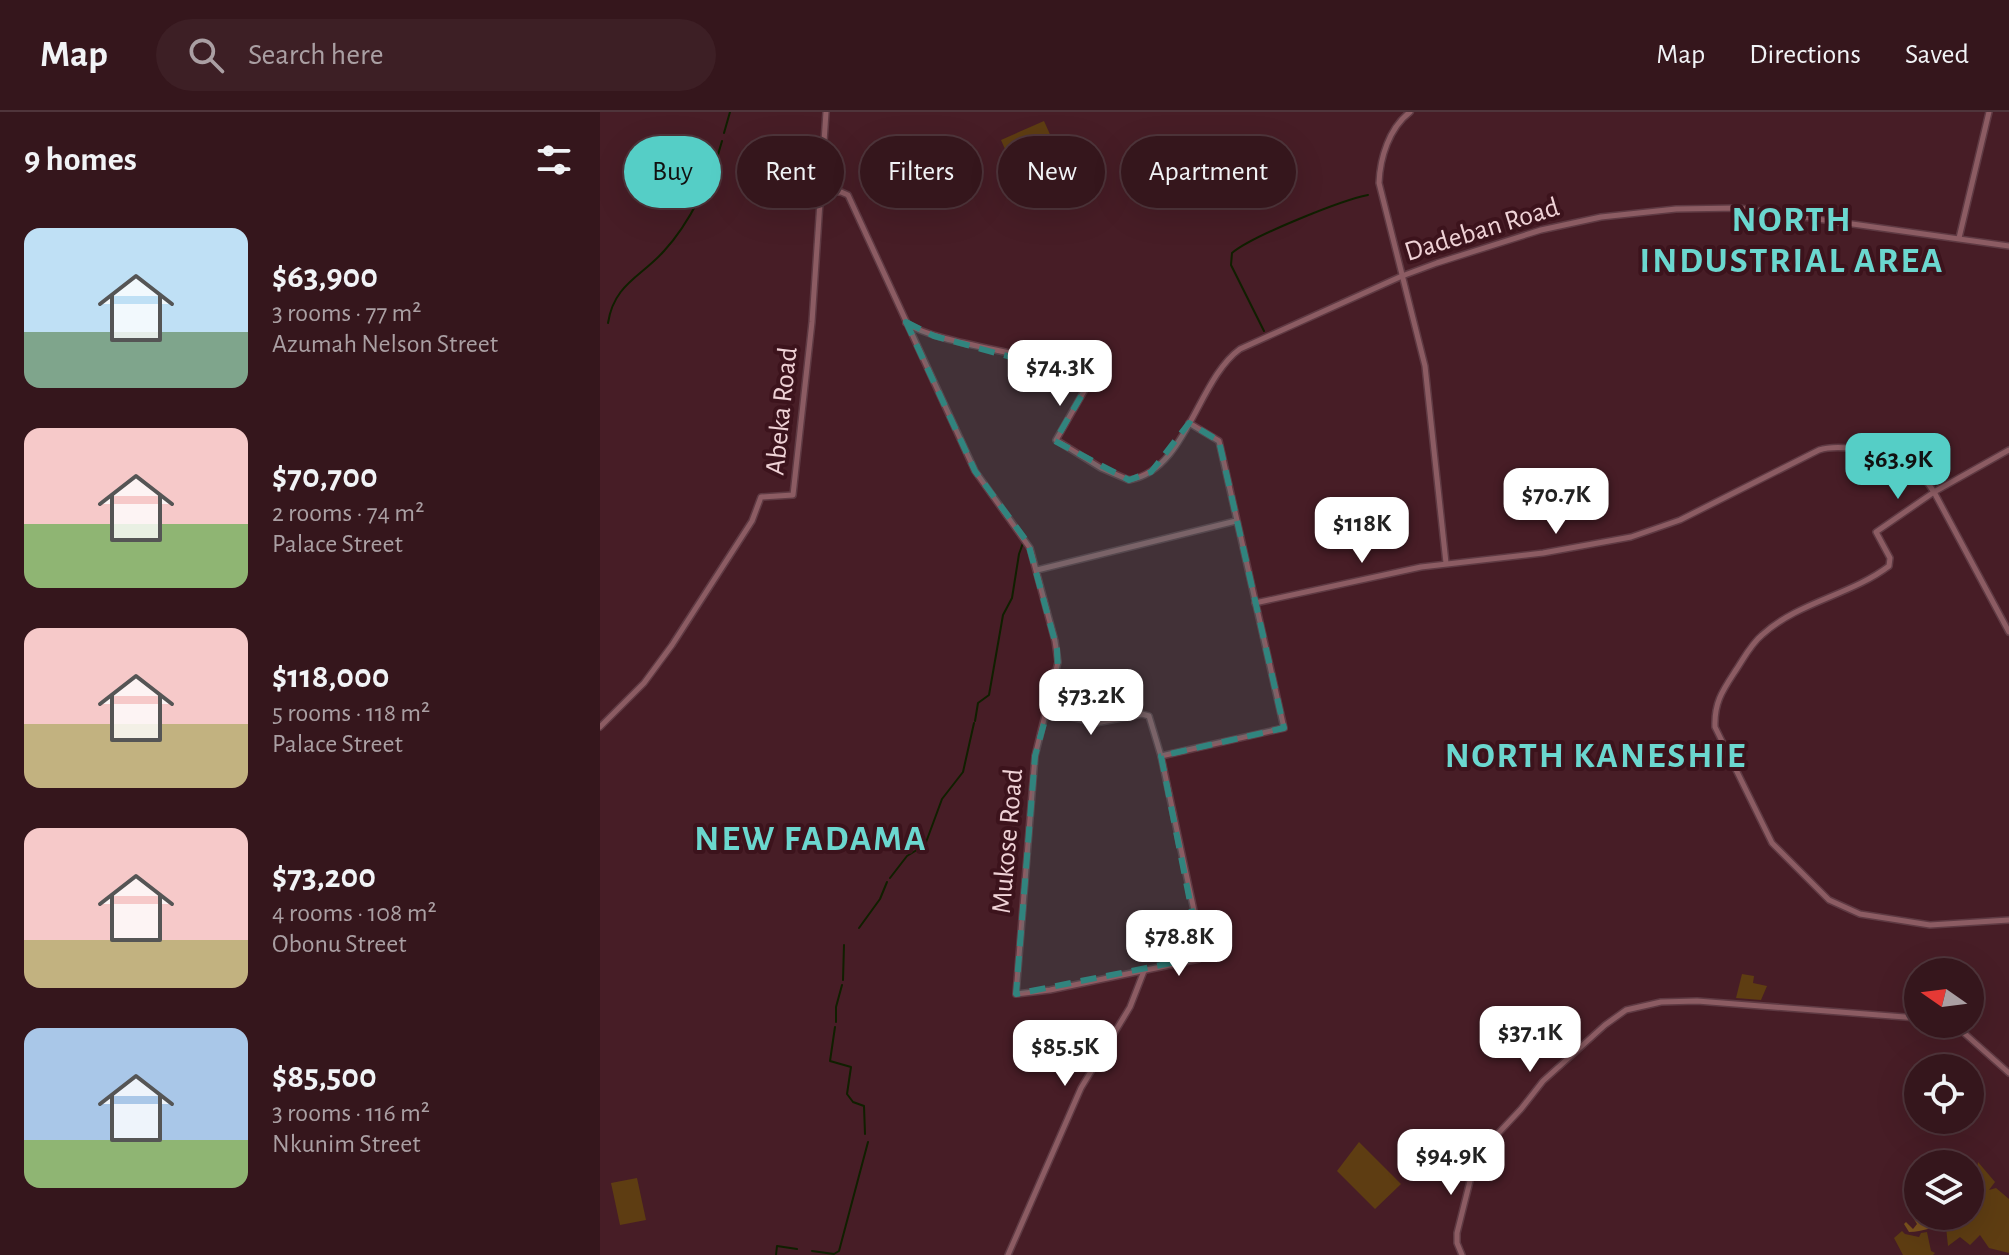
<!DOCTYPE html>
<html lang="en">
<head>
<meta charset="utf-8">
<style>
	body { margin:0; font-family:"Alegreya Sans",sans-serif; background:#3d1f25; color:#f1f3f6; height:100vh; display:flex; flex-direction:column; font-size:30px; white-space:nowrap }
	* { box-sizing:border-box; margin:0 }
	p { font-size:26px; color:#aa9fa3 }
	.icon { flex:none; width:44px; height:44px; fill:none; stroke:currentColor; stroke-width:2; stroke-linecap:round; stroke-linejoin:round }
	.map { position:relative; flex:1; overflow:hidden }
	.side { display:flex; flex-direction:column; background:#35161c; width:600px }
	.side>* { flex:none }
	.banner { position:absolute; left:24px; top:24px; width:760px; height:72px; display:flex; gap:16px }
	.needle { width:52px; rotate:284deg }
	.controls { position:absolute; left:1304px; top:846px; display:grid; gap:16px }
	.controls a { display:grid; place-items:center; width:80px; height:80px; border-radius:50%; background:#35161c; box-shadow:0 8px 32px #0002,0 0 0 2px #4f353b; font-size:40px }
	.price { position:absolute; translate:-50% -68px; padding:0 18px; border-radius:16px; background:#fff; color:#222; font-size:26px; line-height:52px; filter:drop-shadow(0 2px 4px #0008) }
	.price::after { content:''; position:absolute; left:50%; top:48px; width:24px; height:18px; margin-left:-12px; background:inherit; clip-path:polygon(0 0,100% 0,50% 100%) }
	.price.active { background:#55cec6; color:#111 }
	ul { padding:0; list-style:none }
	li { display:flex; align-items:center; gap:24px; height:200px; padding:0 24px }
	li span { display:grid; place-items:center; flex:none; width:224px; height:160px; border-radius:16px; color:#555 }
	li>.icon { margin-inline-start:auto }
	span .icon { width:96px; height:96px; fill:#fffc; stroke-width:1 }
	li b { font-size:34px }
	h2 { display:flex; justify-content:space-between; align-items:center; height:96px; padding:0 24px; font-size:34px }
	.pill { padding:0 28px; border-radius:36px; background:#35161c; box-shadow:0 8px 32px #0002,0 0 0 2px #4f353b; font-size:28px; line-height:72px }
	.pill.active { background:#55cec6; color:#111 }
	header { display:flex; align-items:center; gap:48px; box-sizing:border-box; height:112px; padding:0 40px; background:#35161c; border-bottom:2px solid #4f353b }
	header strong { font-size:38px }
	nav { display:flex; gap:44px; margin-inline-start:auto; font-size:28px }
	.search { width:560px; height:72px; background:#3d1f25; display:flex; align-items:center; gap:20px; box-sizing:border-box; padding:0 28px; border-radius:44px; color:#aa9fa3; font-size:30px }
	main { display:flex; flex:1; min-height:0 }
	.map>svg:first-child { display:block }
	.green { fill:#5e3d12 }
	.forest { fill:#7b521d }
	.lines { fill:none; stroke-linecap:round; stroke-linejoin:round }
	.stream { stroke:#101f00; stroke-width:2 }
	.tertiary-casing { stroke:#5f3a43; stroke-width:8 }
	.tertiary { stroke:#8c5c63; stroke-width:5 }
	.marked { fill:#31847e; fill-opacity:0.2; stroke:#31847e; stroke-width:6; stroke-dasharray:16 10; stroke-linejoin:round }
	.labels { text-anchor:middle; dominant-baseline:central; stroke-width:8; stroke-linejoin:round; paint-order:stroke }
	.street-label { font-size:28px; fill:#efd2d6; stroke:#3c131c }
	.district-label { font-size:36px; font-weight:bold; letter-spacing:2px; fill:#6bd7cf; stroke:#3c131c }
</style>
</head>
<body>
<header>
<strong>Map</strong>
<div class="search"><svg class="icon" aria-label="search" viewBox="0 0 24 24"><circle cx="10" cy="10" r="6"/><path d="M15 15l6 6"/></svg>Search here</div>
<nav><a>Map</a><a>Directions</a><a>Saved</a></nav>
</header>
<main>
<section class="side">
<h2>9 homes<svg class="icon" aria-label="filters" viewBox="0 0 24 24"><path d="M4 7h16M4 17h16"/><circle cx="9" cy="7" r="2"/><circle cx="15" cy="17" r="2"/></svg></h2>
<ul>
<li><span style="background:linear-gradient(#bfe0f5 65%,#7fa58c 0)"><svg class="icon" aria-label="home" viewBox="0 0 24 24"><path d="M3 11l9-7 9 7M6 9v11h12V9"/></svg></span><div><b>$63,900</b><p>3 rooms · 77 m²</p><p>Azumah Nelson Street</p></div></li>
<li><span style="background:linear-gradient(#f6c9c9 60%,#8fb573 0)"><svg class="icon" aria-label="home" viewBox="0 0 24 24"><path d="M3 11l9-7 9 7M6 9v11h12V9"/></svg></span><div><b>$70,700</b><p>2 rooms · 74 m²</p><p>Palace Street</p></div></li>
<li><span style="background:linear-gradient(#f6c9c9 60%,#c2b280 0)"><svg class="icon" aria-label="home" viewBox="0 0 24 24"><path d="M3 11l9-7 9 7M6 9v11h12V9"/></svg></span><div><b>$118,000</b><p>5 rooms · 118 m²</p><p>Palace Street</p></div></li>
<li><span style="background:linear-gradient(#f6c9c9 70%,#c2b280 0)"><svg class="icon" aria-label="home" viewBox="0 0 24 24"><path d="M3 11l9-7 9 7M6 9v11h12V9"/></svg></span><div><b>$73,200</b><p>4 rooms · 108 m²</p><p>Obonu Street</p></div></li>
<li><span style="background:linear-gradient(#a9c7e8 70%,#8fb573 0)"><svg class="icon" aria-label="home" viewBox="0 0 24 24"><path d="M3 11l9-7 9 7M6 9v11h12V9"/></svg></span><div><b>$85,500</b><p>3 rooms · 116 m²</p><p>Nkunim Street</p></div></li>
</ul>
</section>
<div class="map">
<svg width="1409" height="1143" viewBox="0 0 1409 1143">
	<rect width="100%" height="100%" fill="#471d26"/>
	<!-- green -->
	<g class="green">
		<path d="M444,9l13,29 -43,20 -13,-30z"/>
		<path d="M1142,862l12,2 -1,7 14,3 -6,14 -25,-2z"/>
		<path d="M759,1030l42,42 -26,25 -38,-38z"/>
		<path d="M1378,1050l17,20 -6,8 7,-2 13,11v54l-20,-5 -9,-13 -10,10 -10,-8 -12,9 -2,-19 12,-11h12z"/>
		<path d="M37,1066l9,42 -26,5 -9,-42z"/>
		<path d="M1302,1119l3,3 14,3 2,-4 6,-1 4,19 4,2 -2,2h-30l-9,-17z"/>
	</g>
	<!-- forest -->
	<path class="forest" d="M1318,1098v6c15,0 23,0 39,0l-11,9c-14,1 -22,7 -37,7l-5,-8 2,-2 7,7 4,-5 -5,-8z"/>
	<g class="lines">
		<!-- stream -->
		<g class="stream">
			<path d="M124,21l6,-21"/>
			<path d="M8,211c6,-39 33,-46 56,-72 25,-27 49,-75 58,-110"/>
			<path d="M664,219l-33,-66 1,-12c20,-17 110,-53 136,-58"/>
			<path d="M375,609l3,-18 11,-8 14,-80 9,-17 7,-44 4,-11"/>
			<path d="M290,766l17,-22 18,-11 17,-46 21,-27 11,-49"/>
			<path d="M259,816l21,-29 7,-17"/>
			<path d="M243,868l1,-35"/>
			<path d="M236,910v-15l6,-22"/>
			<path d="M235,915l-5,34 21,6 -4,27 6,8 11,4 1,28"/>
			<path d="M212,1139l22,3 5,-3 29,-109"/>
			<path d="M176,1143l1,-9 20,3"/>
		</g>
		<!-- tertiary casing -->
		<g class="tertiary-casing">
			<g id="tertiary">
				<path d="M810,0c-21,16 -30,46 -31,71l46,183 21,197"/>
				<path d="M219,80h22l7,3 127,276 55,77 25,93 3,21 -23,94 -19,238 34,-4 149,-31 4,-4 -1,-7 -41,-192 -12,-40 -7,-2 -46,9 -49,-12"/>
				<path d="M1359,126l30,-126"/>
				<path d="M306,211c39,26 162,31 181,59v4l-31,54 45,28 28,12c58,-10 68,-100 111,-131l162,-73 35,-13 104,-33 60,-13 75,-8 63,-1 270,38"/>
				<path d="M1409,338l-75,42 -58,40 14,26 -1,8c-38,29 -91,36 -127,69 -11,9 -18,23 -26,35 -13,20 -22,32 -21,57l57,116 57,57 31,14 70,11 79,-5"/>
				<path d="M437,458l199,-49"/>
				<path d="M655,491l166,-36 122,-14 88,-16 49,-17 139,-70c22,-7 76,3 94,18 9,6 15,15 21,24l75,140"/>
				<path d="M0,615l44,-44 28,-38 80,-124 9,-24 32,-2 19,-173 14,-210"/>
				<path d="M561,644l123,-28 -65,-287 -30,-18"/>
				<path d="M1354,912l55,49"/>
				<path d="M408,1143l73,-167 49,-81 14,-36"/>
				<path d="M862,1143l-5,-12v-10l19,-76 45,-48 22,-28 62,-56 21,-15 35,-8 36,-1 221,17"/>
			</g>
		</g>
		<!-- tertiary -->
		<use href="#tertiary" class="tertiary"/>
	</g>
	<!-- marked area -->
	<path class="marked" d="M306,210l28,14 150,41 3,9 -32,55 74,39 22,-8 38,-49 30,18 65,287 -123,28 40,201 -185,37 19,-238 23,-83 -1,-24 -29,-106 -53,-72z"/>
	<g class="labels">
		<!-- street labels -->
		<g class="street-label">
			<text transform="translate(882 118) rotate(-17)">Dadeban Road</text>
			<text transform="translate(182 299) rotate(-84)">Abeka Road</text>
			<text transform="translate(408 729) rotate(-85)">Mukose Road</text>
		</g>
		<!-- district labels -->
		<g class="district-label">
			<text x="1192" y="108">NORTH<tspan x="1192" dy="41">INDUSTRIAL AREA</tspan></text>
			<text x="996" y="644">NORTH KANESHIE</text>
			<text x="211" y="727">NEW FADAMA</text>
		</g>
	</g>
</svg>
<div class="controls">
<a><svg class="needle" viewBox="-14 -14 28 28"><path d="M0-13l5 13h-10z" fill="#e53935"/><path d="M0 13l5-13h-10z" fill="#aa9fa3"/></svg></a>
<a><svg class="icon" aria-label="locate" viewBox="0 0 24 24"><circle cx="12" cy="12" r="6"/><path d="M12 2v4M12 18v4M2 12h4M18 12h4"/></svg></a>
<a><svg class="icon" aria-label="layers" viewBox="0 0 24 24"><path d="M12 4l9 5-9 5-9-5zM3 14l9 5 9-5"/></svg></a>
</div>
<b class="price" style="left:460px;top:296px">$74.3K</b>
<b class="price active" style="left:1298px;top:389px">$63.9K</b>
<b class="price" style="left:956px;top:424px">$70.7K</b>
<b class="price" style="left:762px;top:453px">$118K</b>
<b class="price" style="left:491px;top:625px">$73.2K</b>
<b class="price" style="left:579px;top:866px">$78.8K</b>
<b class="price" style="left:930px;top:962px">$37.1K</b>
<b class="price" style="left:465px;top:976px">$85.5K</b>
<b class="price" style="left:851px;top:1085px">$94.9K</b>
<div class="banner">
<a class="pill active">Buy</a>
<a class="pill">Rent</a>
<a class="pill">Filters</a>
<a class="pill">New</a>
<a class="pill">Apartment</a>
</div>
</div>
</main>
</body>
</html>
